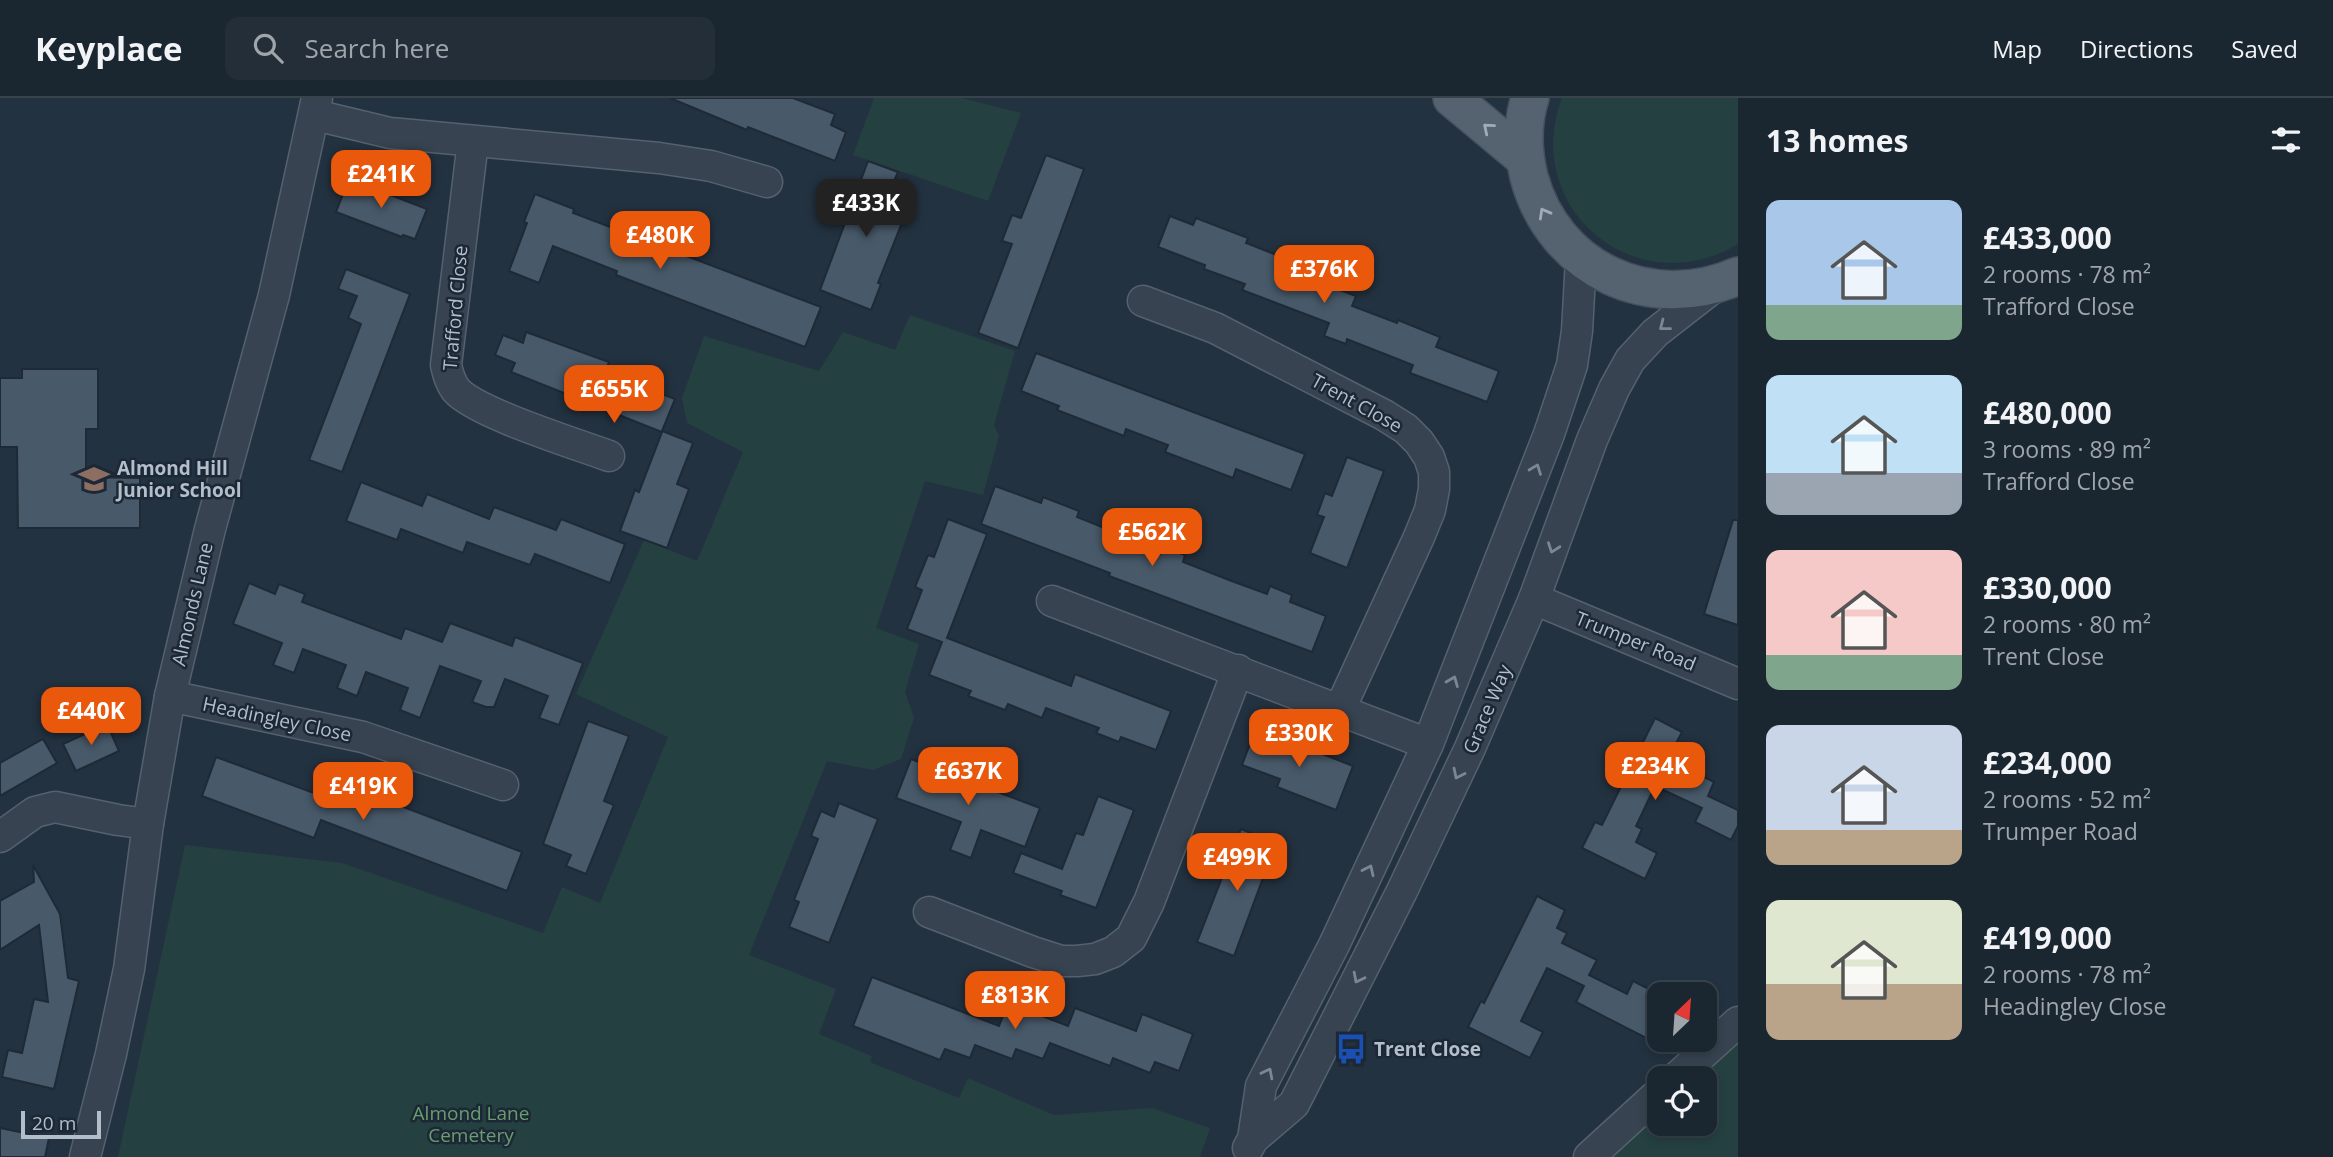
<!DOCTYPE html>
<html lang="en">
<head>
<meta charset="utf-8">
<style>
	body { margin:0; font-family:"Open Sans",sans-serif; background:#232e38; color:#f1f3f6; height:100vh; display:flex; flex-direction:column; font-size:26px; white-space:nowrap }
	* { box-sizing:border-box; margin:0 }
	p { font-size:23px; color:#9fa5ab }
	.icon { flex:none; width:38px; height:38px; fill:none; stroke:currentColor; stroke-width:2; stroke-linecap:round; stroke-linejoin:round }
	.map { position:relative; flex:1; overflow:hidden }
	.details { display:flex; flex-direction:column; background:#1a2630; width:595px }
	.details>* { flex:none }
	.needle { width:46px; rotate:25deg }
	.fabs { position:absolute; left:1647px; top:884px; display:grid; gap:14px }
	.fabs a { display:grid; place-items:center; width:70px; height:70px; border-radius:14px; background:#1a2630; box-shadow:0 4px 10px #0003,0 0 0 2px #38434c; font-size:35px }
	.scale { position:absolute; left:21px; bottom:18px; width:80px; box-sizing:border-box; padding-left:7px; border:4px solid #b3becb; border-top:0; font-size:19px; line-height:24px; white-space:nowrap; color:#b3becb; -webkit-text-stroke:5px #1c2835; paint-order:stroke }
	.price { position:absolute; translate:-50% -60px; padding:0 16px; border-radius:14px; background:#ea580c; color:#fff; font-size:23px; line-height:46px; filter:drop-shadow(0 2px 4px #0008) }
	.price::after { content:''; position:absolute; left:50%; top:42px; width:21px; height:16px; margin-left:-10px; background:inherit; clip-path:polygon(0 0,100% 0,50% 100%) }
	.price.selected { background:#222; color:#fff }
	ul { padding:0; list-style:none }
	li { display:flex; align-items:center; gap:21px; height:175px; padding:0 28px }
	li span { display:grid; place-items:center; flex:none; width:196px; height:140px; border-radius:14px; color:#555 }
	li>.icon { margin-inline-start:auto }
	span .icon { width:84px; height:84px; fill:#fffc; stroke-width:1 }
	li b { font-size:30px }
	h2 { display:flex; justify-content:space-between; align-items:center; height:84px; padding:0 28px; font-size:30px }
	header { display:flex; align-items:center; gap:42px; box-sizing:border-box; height:98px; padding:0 35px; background:#1a2630; border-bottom:2px solid #38434c }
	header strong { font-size:33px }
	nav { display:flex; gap:38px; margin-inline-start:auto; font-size:24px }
	.search { width:490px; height:63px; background:#232e38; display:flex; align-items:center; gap:18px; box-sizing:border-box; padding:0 24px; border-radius:14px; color:#9fa5ab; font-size:26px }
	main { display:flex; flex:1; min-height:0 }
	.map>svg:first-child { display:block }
	.green { fill:#254041 }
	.building { fill:#485969; stroke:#1e2a37; stroke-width:2 }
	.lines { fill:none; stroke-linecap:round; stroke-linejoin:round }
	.minor-casing { stroke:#55616e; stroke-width:33 }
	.major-casing { stroke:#434f5c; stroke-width:40 }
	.minor { stroke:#374350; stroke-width:30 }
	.major { stroke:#556370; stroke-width:37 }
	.oneway { stroke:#a0acb9 }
	.oneway2 { stroke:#7b8794 }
	.labels { text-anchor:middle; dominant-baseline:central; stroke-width:5; stroke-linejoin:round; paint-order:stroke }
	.street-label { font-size:19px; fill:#b3becb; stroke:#1c2835 }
	.poi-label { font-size:19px; font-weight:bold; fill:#b3becb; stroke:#1c2835; text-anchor:start }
	.park-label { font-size:19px; fill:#699d70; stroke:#1c2835 }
</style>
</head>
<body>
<header>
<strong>Keyplace</strong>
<div class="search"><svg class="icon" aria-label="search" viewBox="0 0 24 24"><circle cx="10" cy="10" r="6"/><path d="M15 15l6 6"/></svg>Search here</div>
<nav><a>Map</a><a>Directions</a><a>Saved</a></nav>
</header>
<main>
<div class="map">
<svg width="1738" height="1059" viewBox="0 0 1738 1059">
	<rect width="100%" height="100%" fill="#233240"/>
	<!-- green -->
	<g class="green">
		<path d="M874,0h88l59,15 -33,88 -135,-46z"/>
		<path d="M1562,0h176v146c-101,61 -218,-35 -176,-146z"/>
		<path d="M910,217l105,36 -21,74 5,11 -16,59 -58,-14 -49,147 43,16 -14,48 9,26 -13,41 -28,11 -46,-9 -78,194 87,34 -17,45 53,22 -2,6 89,36 9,-20 86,37 98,-7 58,20 -10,29h-1082l67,-312 157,18 201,70 19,-46 38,16 68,-166 -92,-43 68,-154 53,21 46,-109 -56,-29 -5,-25 22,-62 115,35 24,-39 52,18z"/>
		<path d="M1738,932v127h-138l59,-55v22h45l1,-32 15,-14 -15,-17z"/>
	</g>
	<!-- building -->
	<g class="building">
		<path d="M670,0h123l42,16 -4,11 15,7 -11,29 -87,-34 -1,3z"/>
		<path d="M1046,57l38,14 -66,179 -40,-15 34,-89 -10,-3 10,-26 9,3z"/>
		<path d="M868,63l30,11 -6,14 11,4 -10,26 10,4 -25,63 3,1 -10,26 -51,-20z"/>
		<path d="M349,81l78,30 -12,30 -12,-4 -1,2 -66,-25z"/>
		<path d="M535,96l39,15 -1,4 248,94 -16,40 -189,-72 1,-4 -64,-25 -14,37 -30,-12 18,-48 -3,-1z"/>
		<path d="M1170,118l23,9 3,-7 52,20 -2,5 51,20 -3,10 62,23 -4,10 45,17 1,-3 42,17 -4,10 63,24 -12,31 -77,-29 3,-8 -66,-26 -1,5 -22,-8 5,-13 -87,-33 3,-6 -41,-15 1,-4 -47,-18z"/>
		<path d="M346,171l64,25 -68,178 -33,-12 52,-136 -13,-6 9,-22 -19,-7z"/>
		<path d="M526,234l83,30 -4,10 70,27 -13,32 31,12 -16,41 12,5 -22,59 -47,-17 15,-41 4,2 23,-60 -151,-60 4,-9 -20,-8 8,-20 20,8z"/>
		<path d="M1036,255l269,101 -14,36 -55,-21 -3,9 -68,-26 3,-7 -42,-16 -2,7 -67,-26 2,-4 -38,-15z"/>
		<path d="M22,271h76v60h-12v48l54,1v50h-122l-1,-81h-17v-69h22z"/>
		<path d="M1347,359l37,14 -37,97 -37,-15 14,-36 -7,-2 8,-22 7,3z"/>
		<path d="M361,384l61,24 5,-12 62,25 5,-12 62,23 5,-11 64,25 -15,39 -75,-29 -5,11 -63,-23 -4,11 -62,-24 -4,11 -51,-19z"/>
		<path d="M995,388l46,17 2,-6 36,14 -2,6 35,14 -1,3 49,20 3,-7 22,8 -2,7 46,18 38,14 3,-8 22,9 -2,7 36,14 -14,36 -203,-76 1,-3 -129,-49z"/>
		<path d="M948,421l39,15 -40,104 124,48 4,-12 96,37 -15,39 -35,-13 -2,5 -23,-9 3,-5 -53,-20 -4,10 -34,-14 -3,6 -37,-14 3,-5 -42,-16 13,-33 -35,-13 15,-39 -7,-3 13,-32 6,2z"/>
		<path d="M1733,422h5v105l-34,-11z"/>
		<path d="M249,485l26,11 4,-10 26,10 -3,8 99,37 4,-11 37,14 8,-19 62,23 3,-9 68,26 -24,62 -20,-7 9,-22 -43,-17 -11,28h-8l-14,-5 9,-21 -41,-15 -20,52 -20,-8 8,-22 -42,-16 -9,24 -20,-8 9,-23 -43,-16 -9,24 -21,-8 9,-22 -49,-19z"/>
		<path d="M1655,620l27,14 -9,17 12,6 -5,10 34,17 -6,14 30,14v16l-7,14 -36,-18 7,-14 -47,-22 -19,40 6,3 -6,13 21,11 -12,26 -63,-31 13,-26 7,3z"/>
		<path d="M588,623l41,15 -25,65 10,4 -28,69 -20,-8 5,-11 -28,-11z"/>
		<path d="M107,626l12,27 -43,20 -13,-27z"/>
		<path d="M1256,630l97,38 -17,44 -59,-23 3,-8 -38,-14z"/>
		<path d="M43,641l14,24 -57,33v-33z"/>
		<path d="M216,659l125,46 7,-17 174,66 -15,39 -186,-71 -7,18 -112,-42z"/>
		<path d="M911,661l129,49 -15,39 -44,-17 -10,28 -21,-8 11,-28 -65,-24z"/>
		<path d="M1098,698l36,14 -38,98 -36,-13 2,-4 -49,-18 8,-20 41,16 14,-36 7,2z"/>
		<path d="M839,705l39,16 -49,124 -40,-16 10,-25 -5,-2 24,-61 -7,-3 10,-25 13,6z"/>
		<path d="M1241,731l35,14 -42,113 -37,-14z"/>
		<path d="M33,767l27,49 8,64 11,3 -25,108 -52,-12 6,-27 14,3 12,-54 14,3 -9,-77 -39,25v-49l34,-19z"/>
		<path d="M1537,798l28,14 -8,18 10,5 -5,10 35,17 -8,15 38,19 6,-13 26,13v27l-9,19 -74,-38 8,-16 -37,-18 -26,53 22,11 -13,26 -62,-31 13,-26 3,2z"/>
		<path d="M872,879l127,49 9,-23 60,23 7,-18 61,23 6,-17 51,20 -14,37 -24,-9 -5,11 -37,-15 -3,8 -60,-23 -7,16 -27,-10 -4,10 -37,-14 -5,13 -25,-9 -5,11 -87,-34z"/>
		<path d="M0,1030l49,10 -4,19h-45z"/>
	</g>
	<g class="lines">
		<!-- minor casing -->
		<g class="minor-casing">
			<g id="minor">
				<path d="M315,17l75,18 269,25 52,8 56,16"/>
				<path d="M473,43l-27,224c2,10 4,17 10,25 20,23 121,54 153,66"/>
				<path d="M1143,203l72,27 169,87 22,14 13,13 10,15 5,15v17l-4,21 -11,27 -79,172"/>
				<path d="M1534,501l204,85"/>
				<path d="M1052,503l376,143"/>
				<path d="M170,598l193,41 140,48"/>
				<path d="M0,739l35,-25 20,-5 63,13 30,4"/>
				<path d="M929,814l104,40 28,9h16l18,-2 18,-7 18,-14 18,-36 89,-232"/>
				<path d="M1676,980l62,-56"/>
				<path d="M1253,1041l41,-35 108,-213 68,-143 64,-149 58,-159 22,-51 16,-29 25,-27 63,-49"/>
				<path d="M1248,1050l5,-9 8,-53 73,-141 94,-201 121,-310 23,-69 5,-34 4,-73"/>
				<path d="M85,1059l26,-103 18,-85 19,-145 22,-128 40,-167 64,-234 43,-197"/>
				<path d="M1589,1059l70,-64"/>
			</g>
		</g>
		<!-- major casing -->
		<g class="major-casing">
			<g id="major">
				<path d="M1452,0l72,60"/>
				<path d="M1530,0c-8,25 -7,54 -1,79 25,93 122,137 209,99"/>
			</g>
		</g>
		<!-- minor -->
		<use href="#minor" class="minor"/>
		<!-- major -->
		<use href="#major" class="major"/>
	</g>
	<!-- one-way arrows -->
	<defs><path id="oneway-chevron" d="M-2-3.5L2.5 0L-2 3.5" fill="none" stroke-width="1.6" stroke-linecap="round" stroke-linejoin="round" transform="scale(1.75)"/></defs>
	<g class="oneway">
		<use href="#oneway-chevron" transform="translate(1488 30) rotate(-140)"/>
		<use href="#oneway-chevron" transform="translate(1544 115) rotate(-119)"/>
	</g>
	<g class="oneway2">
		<use href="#oneway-chevron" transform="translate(1664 228) rotate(142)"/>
		<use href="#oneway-chevron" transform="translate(1536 371) rotate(-69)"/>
		<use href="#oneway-chevron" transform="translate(1553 450) rotate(110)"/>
		<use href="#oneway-chevron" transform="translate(1453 583) rotate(-68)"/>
		<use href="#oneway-chevron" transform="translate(1458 676) rotate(116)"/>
		<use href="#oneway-chevron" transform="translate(1369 772) rotate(-65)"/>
		<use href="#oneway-chevron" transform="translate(1358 880) rotate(117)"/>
		<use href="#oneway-chevron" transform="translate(1268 975) rotate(-63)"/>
	</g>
	<!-- icons -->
	<defs>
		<g id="school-bare" transform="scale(2.415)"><path d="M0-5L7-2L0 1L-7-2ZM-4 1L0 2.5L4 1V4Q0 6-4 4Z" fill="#8d6e63" stroke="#1c2835" stroke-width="2.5" paint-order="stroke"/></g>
		<g id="bus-bare" transform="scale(2.415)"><path d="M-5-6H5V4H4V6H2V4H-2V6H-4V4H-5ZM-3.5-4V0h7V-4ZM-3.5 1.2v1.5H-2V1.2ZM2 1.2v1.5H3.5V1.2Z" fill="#1a4fb4" stroke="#1c2835" stroke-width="2.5" paint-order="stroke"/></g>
	</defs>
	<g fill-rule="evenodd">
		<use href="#school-bare" x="94" y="381"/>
		<use href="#bus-bare" x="1351" y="951"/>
	</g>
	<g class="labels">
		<!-- street labels -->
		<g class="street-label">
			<text transform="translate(455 210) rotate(-85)">Trafford Close</text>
			<text transform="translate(1357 305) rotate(29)">Trent Close</text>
			<text transform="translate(192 506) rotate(-77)">Almonds Lane</text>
			<text transform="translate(1636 543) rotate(22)">Trumper Road</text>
			<text transform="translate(1487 611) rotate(-67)">Grace Way</text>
			<text transform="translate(277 621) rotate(12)">Headingley Close</text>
		</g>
		<!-- poi labels -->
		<g class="poi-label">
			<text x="117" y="370">Almond Hill<tspan x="117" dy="22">Junior School</tspan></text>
			<text x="1374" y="951">Trent Close</text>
		</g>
		<!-- park labels -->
		<g class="park-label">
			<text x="471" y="1015">Almond Lane<tspan x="471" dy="22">Cemetery</tspan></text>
		</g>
	</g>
</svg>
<div class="fabs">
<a><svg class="needle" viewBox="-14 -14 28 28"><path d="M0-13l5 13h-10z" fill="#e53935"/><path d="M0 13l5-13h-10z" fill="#9fa5ab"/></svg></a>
<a><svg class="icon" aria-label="locate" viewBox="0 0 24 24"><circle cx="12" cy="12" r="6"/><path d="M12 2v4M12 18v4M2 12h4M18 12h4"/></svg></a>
</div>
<div class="scale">20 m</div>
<b class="price" style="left:381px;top:112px">£241K</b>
<b class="price selected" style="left:866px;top:141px">£433K</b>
<b class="price" style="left:660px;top:173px">£480K</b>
<b class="price" style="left:1324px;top:207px">£376K</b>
<b class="price" style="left:614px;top:327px">£655K</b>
<b class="price" style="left:1152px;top:470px">£562K</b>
<b class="price" style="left:91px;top:649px">£440K</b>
<b class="price" style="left:1299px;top:671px">£330K</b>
<b class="price" style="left:1655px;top:704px">£234K</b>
<b class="price" style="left:968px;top:709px">£637K</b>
<b class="price" style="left:363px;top:724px">£419K</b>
<b class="price" style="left:1237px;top:795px">£499K</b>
<b class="price" style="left:1015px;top:933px">£813K</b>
</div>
<section class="details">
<h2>13 homes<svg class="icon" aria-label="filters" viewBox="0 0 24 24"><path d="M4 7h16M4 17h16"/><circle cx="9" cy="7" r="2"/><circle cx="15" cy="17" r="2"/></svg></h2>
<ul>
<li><span style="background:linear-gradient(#a9c7e8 75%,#7fa58c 0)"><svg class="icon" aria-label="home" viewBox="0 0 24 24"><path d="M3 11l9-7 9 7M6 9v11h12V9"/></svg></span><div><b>£433,000</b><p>2 rooms · 78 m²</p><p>Trafford Close</p></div></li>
<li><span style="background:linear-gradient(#bfe0f5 70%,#9aa5b1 0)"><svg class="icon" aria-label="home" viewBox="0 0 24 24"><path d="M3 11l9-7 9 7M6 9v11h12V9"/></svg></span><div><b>£480,000</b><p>3 rooms · 89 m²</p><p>Trafford Close</p></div></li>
<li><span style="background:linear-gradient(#f6c9c9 75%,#7fa58c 0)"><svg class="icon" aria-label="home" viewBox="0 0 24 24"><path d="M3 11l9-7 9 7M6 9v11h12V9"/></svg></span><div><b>£330,000</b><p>2 rooms · 80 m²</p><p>Trent Close</p></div></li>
<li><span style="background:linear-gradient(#c9d6e8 75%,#b9a48a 0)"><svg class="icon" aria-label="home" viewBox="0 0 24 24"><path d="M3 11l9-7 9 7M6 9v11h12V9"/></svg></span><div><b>£234,000</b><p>2 rooms · 52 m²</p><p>Trumper Road</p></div></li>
<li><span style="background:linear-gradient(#dfe7d0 60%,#b9a48a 0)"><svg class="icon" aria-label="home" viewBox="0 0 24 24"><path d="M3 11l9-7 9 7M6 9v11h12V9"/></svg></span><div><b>£419,000</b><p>2 rooms · 78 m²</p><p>Headingley Close</p></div></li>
</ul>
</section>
</main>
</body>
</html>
